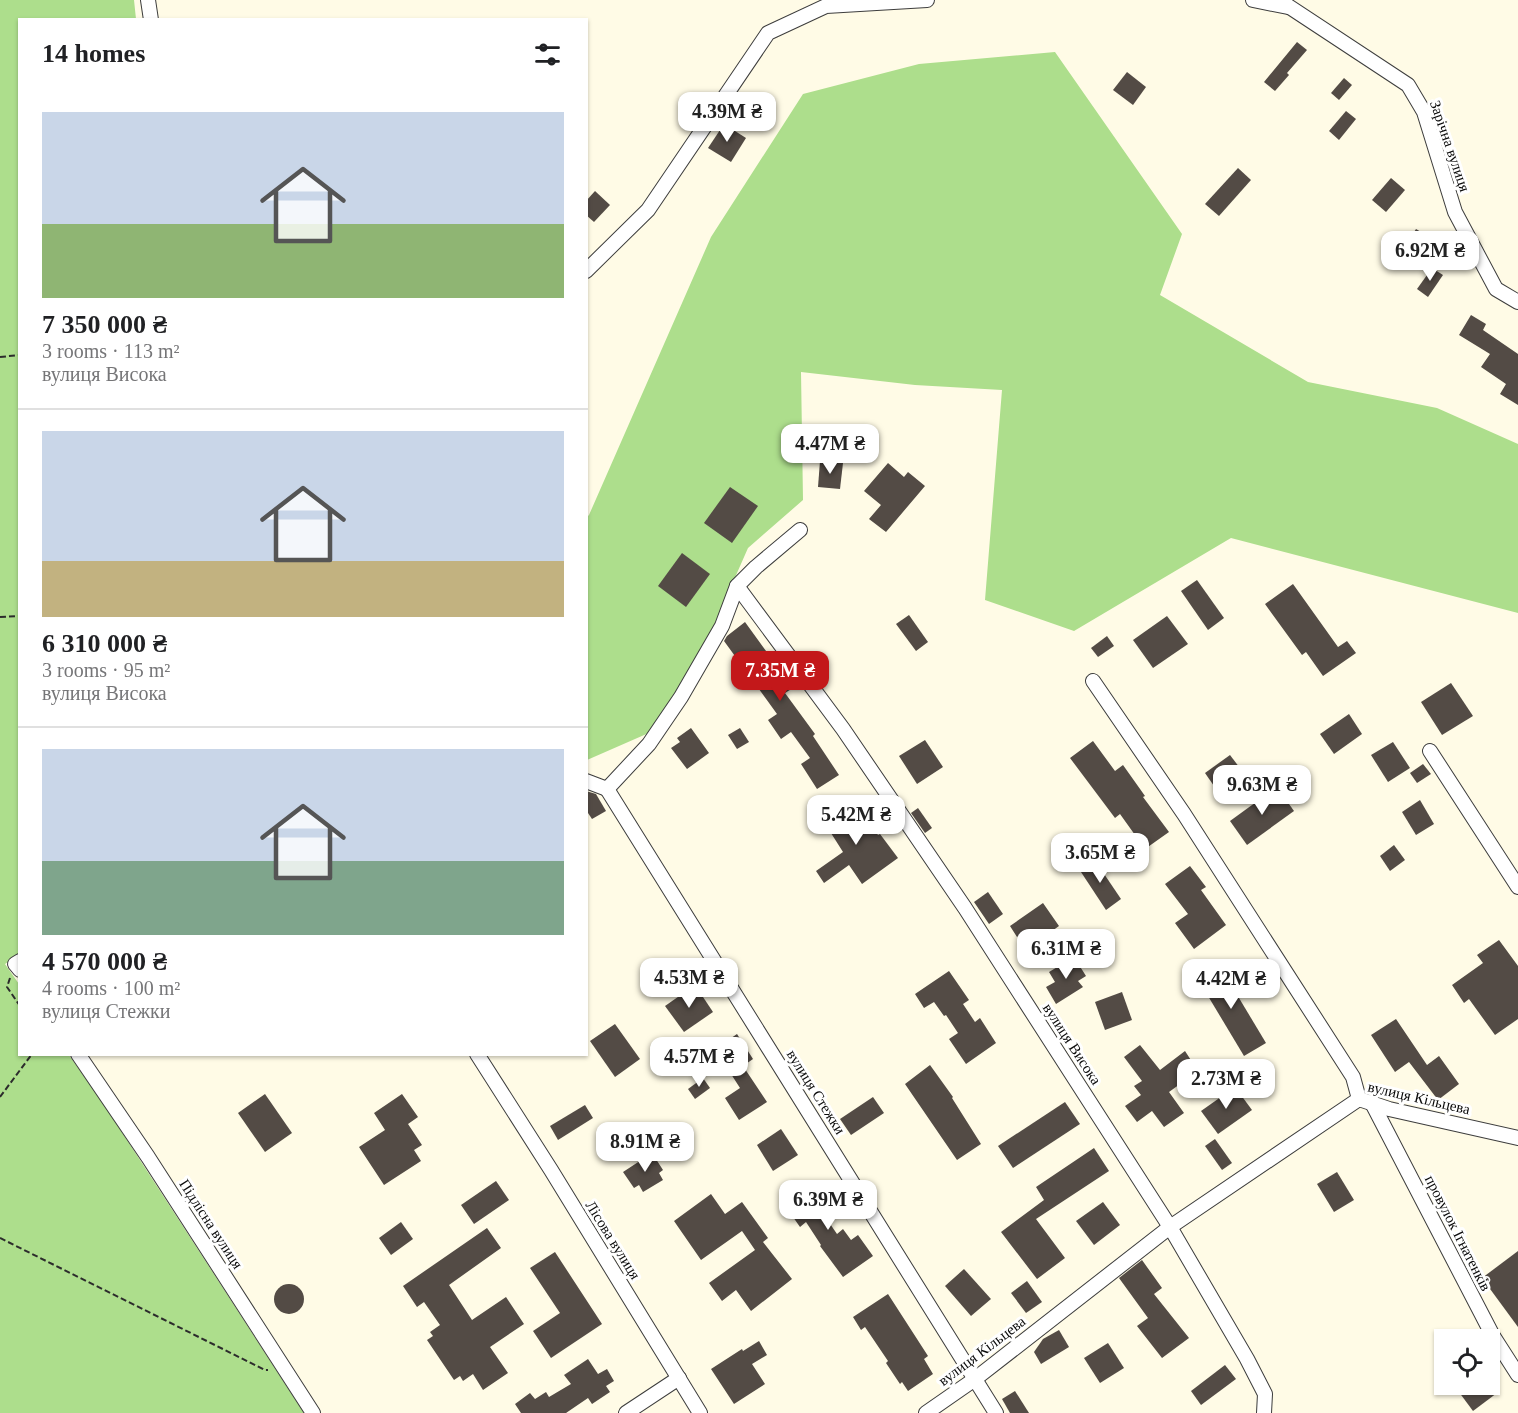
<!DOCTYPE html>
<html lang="en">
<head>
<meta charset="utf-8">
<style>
	body { margin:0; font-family:"Times New Roman",serif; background:#f6f6f6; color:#202124; height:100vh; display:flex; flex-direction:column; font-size:22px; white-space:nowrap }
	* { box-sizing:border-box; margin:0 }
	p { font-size:20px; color:#757577 }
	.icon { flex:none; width:33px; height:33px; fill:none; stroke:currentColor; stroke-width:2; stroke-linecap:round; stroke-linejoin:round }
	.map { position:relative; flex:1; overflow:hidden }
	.sheet { position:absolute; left:18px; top:18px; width:570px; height:1038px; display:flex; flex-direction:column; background:#fff; border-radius:0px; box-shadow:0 2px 4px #0004 }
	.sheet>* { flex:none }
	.fabs { position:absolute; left:1434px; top:1329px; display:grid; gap:12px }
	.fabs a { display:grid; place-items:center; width:66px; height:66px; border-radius:0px; background:#fff; box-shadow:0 2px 4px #0004; font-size:30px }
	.price { position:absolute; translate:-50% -51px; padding:0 14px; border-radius:12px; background:#fff; color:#222; font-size:20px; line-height:39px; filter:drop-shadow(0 2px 3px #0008) }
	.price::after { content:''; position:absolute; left:50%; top:36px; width:18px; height:14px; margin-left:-9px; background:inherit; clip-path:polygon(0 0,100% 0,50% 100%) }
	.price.selected { background:#c3181a; color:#fff }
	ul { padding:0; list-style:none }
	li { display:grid; align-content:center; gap:12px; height:318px; padding:0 24px }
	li+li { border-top:2px solid #e0e0e0 }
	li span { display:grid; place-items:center; height:186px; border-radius:0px; color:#555 }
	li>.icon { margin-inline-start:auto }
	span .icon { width:108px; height:108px; fill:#fffc; stroke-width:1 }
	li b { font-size:26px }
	h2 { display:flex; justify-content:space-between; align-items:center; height:72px; padding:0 24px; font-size:26px }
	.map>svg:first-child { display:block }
	.forest { fill:#adde8c }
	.building { fill:#534b45 }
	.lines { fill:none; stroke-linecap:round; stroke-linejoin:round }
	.street-casing { stroke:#3d3d3d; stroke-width:16 }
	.path { stroke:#2c2c2c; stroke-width:2; stroke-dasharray:6 3; stroke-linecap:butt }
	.street { stroke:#fff; stroke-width:14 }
	.labels { text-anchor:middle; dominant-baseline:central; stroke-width:6; stroke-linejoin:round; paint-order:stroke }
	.street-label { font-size:15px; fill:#0a0a0a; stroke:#fff }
</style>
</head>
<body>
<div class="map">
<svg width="1518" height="1413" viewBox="0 0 1518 1413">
	<rect width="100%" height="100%" fill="#fffbe6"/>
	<!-- forest -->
	<g class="forest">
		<path d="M0,0h134l2,19 -116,1v934l-15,10 14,20 1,70 49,1 34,48 201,310h-304z"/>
		<path d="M1055,52l127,182 -22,61 148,87 129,26 81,36v169l-287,-75 -157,93 -89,-31 17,-210 -87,-5 -114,-13 2,128 -55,48 -48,109 -49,75 -64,28v-243l2,-2 122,-278 92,-143 116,-30z"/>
	</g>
	<!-- building -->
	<g class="building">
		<path d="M1297,42l10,8 -20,23 2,2 -14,16 -11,-9z"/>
		<path d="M1127,72l19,15 -13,18 -20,-15z"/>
		<path d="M1344,78l8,7 -13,15 -8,-7z"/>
		<path d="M1346,111l10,8 -17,21 -10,-9z"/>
		<path d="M724,124l22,14 -15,24 -23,-14z"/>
		<path d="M1238,168l13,12 -32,36 -14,-12z"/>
		<path d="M1391,178l14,12 -19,22 -14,-12z"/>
		<path d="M595,191l15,14 -16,17 -8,-7v-14z"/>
		<path d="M1416,229l15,9 -17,26 -15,-9z"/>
		<path d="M1432,268l11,7 -15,22 -11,-8z"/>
		<path d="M1471,315l15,9 -3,6 35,24v51l-18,-11 6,-10 -25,-17 9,-13 -31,-19z"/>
		<path d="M820,461l23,2 -3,26 -22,-2z"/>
		<path d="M888,463l16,14 4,-5 17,14 -39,46 -17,-13 12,-14 -17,-14z"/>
		<path d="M730,487l28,19 -26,37 -28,-20z"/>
		<path d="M682,553l28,21 -24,33 -28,-21z"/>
		<path d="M1197,580l27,38 -16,12 -27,-39z"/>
		<path d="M1293,584l45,63 9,-6 9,12 -33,23 -17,-24 -4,3 -37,-51z"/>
		<path d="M909,615l19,27 -12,9 -20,-27z"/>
		<path d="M1167,616l21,28 -35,24 -20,-28z"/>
		<path d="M745,622l48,66 -8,5 30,41 -2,2 26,39 -22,14 -16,-25 9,-6 -19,-26 -10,7 -13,-19 9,-6 -53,-73 3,-5z"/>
		<path d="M1107,636l7,10 -16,11 -7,-9z"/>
		<path d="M1451,683l22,33 -31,19 -21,-33z"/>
		<path d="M1349,714l13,20 -28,20 -14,-20z"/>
		<path d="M691,728l18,25 -22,16 -16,-21 9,-6 -3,-4z"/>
		<path d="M740,728l9,14 -12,7 -9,-14z"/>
		<path d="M925,740l18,27 -26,17 -18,-28z"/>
		<path d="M1093,741l22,30 8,-6 22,31 -2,1 26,35 -24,17 -25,-35 -5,4 -45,-60z"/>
		<path d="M1393,742l17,26 -22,14 -17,-27z"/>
		<path d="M1230,755l19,25 -26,19 -18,-26z"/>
		<path d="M1423,764l8,10 -14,9 -7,-10z"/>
		<path d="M1277,787l17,24 -47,34 -17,-24z"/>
		<path d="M586,791l10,3 10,17 -14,8 -6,-9z"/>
		<path d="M1420,800l14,24 -18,11 -14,-23z"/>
		<path d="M855,801l23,34 2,-1 18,24 -36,26 -13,-19 -25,18 -8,-12 27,-19 -19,-30z"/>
		<path d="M918,808l14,20 -7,5 -14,-20z"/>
		<path d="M1394,845l11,15 -15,11 -10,-15z"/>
		<path d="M1094,859l27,40 -15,11 -27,-41z"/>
		<path d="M1190,866l16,21 -5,3 25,35 -32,24 -19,-26 13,-9 -23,-30z"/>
		<path d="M988,892l15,22 -14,10 -15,-22z"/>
		<path d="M1043,903l16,23 -28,20 -9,-13 -5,4 -7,-11z"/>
		<path d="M1499,940l19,26v53l-23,16 -26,-36 -5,4 -12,-18 31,-22 -6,-8z"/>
		<path d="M1074,957l12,19 -8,5 5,6 -27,17 -10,-17 9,-5 -6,-10z"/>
		<path d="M1218,963l48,80 -22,13 -48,-80z"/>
		<path d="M949,971l20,29 -6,4 12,18 5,-4 16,25 -30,21 -17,-25 9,-6 -12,-18 -2,1 -10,-14 -10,6 -9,-14z"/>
		<path d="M695,985l18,27 -29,20 -19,-26z"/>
		<path d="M1122,992l10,28 -27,10 -10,-28z"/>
		<path d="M1396,1019l31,46 12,-9 20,28 -21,16 -29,-38 -14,10 -24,-37z"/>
		<path d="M615,1024l25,35 -25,18 -25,-36z"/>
		<path d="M737,1034l16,25 -10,7 24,36 -28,18 -14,-22 15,-10 -25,-39z"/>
		<path d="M1140,1045l20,25 25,-19 13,20 -29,21 15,21 -20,14 -12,-16 -15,11 -12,-16 16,-11 -7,-9 8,-5 -18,-24z"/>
		<path d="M930,1065l23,32 -1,1 29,46 -24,16 -52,-76z"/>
		<path d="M703,1078l7,10 -15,11 -7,-10z"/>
		<path d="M1235,1087l17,23 -34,24 -17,-23z"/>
		<path d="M265,1094l27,39 -27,19 -27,-39z"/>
		<path d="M402,1094l16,23 -10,7 14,21 -8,5 7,11 -37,24 -25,-38 26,-17 -11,-17z"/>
		<path d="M873,1097l11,16 -33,22 -11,-16z"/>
		<path d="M1065,1102l15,22 -67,44 -15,-22z"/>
		<path d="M585,1105l8,13 -35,22 -8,-14z"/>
		<path d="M781,1129l17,26 -25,16 -16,-26z"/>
		<path d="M1215,1139l17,24 -10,7 -17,-24z"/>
		<path d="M1094,1148l15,23 -73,48 29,39 -28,21 -36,-47 43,-32 -8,-13z"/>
		<path d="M652,1153l11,17 -4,3 4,7 -20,12 -4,-7 -5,3 -11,-16z"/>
		<path d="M1337,1172l17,28 -20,12 -17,-28z"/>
		<path d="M496,1181l13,19 -35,24 -13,-19z"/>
		<path d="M815,1181l10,15 -7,5 7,9 -3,2 15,22 6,-5 8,11 7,-5 15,21 -30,21 -23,-31 1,-1 -15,-23 -6,5 -14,-20 4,-2 -2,-2 2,-2 -2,-2z"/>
		<path d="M711,1194l14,20 17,-12 26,36 -5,4 29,37 -41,32 -15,-21 -14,11 -13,-18 46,-33 -13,-19 -41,29 -27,-39z"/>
		<path d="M1103,1202l17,23 -26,20 -18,-24z"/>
		<path d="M401,1222l12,17 -22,16 -12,-17z"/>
		<path d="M487,1228l14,20 -52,37 23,35 34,-23 18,27 -34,23 18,26 -25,17 -10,-16 -10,7 -3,-5 -6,4 -27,-40 6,-4 -3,-4 10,-7 -16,-23 -7,5 -14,-21z"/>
		<path d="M1518,1251v76l-36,-49z"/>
		<path d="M555,1252l47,72 -51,34 -18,-27 27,-18 -30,-45z"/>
		<path d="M1142,1260l20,28 -8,6 35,44 -27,20 -25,-32 11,-8 -29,-40z"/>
		<path d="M964,1269l27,30 -20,17 -26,-30z"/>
		<path d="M1027,1281l15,21 -16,11 -15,-20z"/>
		<circle cx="289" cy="1299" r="15"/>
		<path d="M888,1294l40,62 -4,3 9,15 -25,17 -6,-9 -2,2 -14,-21 2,-2 -23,-34 -4,3 -8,-13z"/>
		<path d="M1059,1330l10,17 -28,17 -7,-12 9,-13z"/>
		<path d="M759,1341l8,14 -15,9 13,20 -31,20 -23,-35 31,-20 1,2z"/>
		<path d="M1108,1343l16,25 -24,15 -16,-25z"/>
		<path d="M588,1359l10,15 9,-5 7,12 -8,5 4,6 -18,12 -4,-6 -22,15h-45l-6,-9 15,-11 5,6 11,-7 3,5 22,-13 -7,-9z"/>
		<path d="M1225,1365l11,14 -35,26 -10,-14z"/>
		<path d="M1453,1384h38l6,9 -24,18z"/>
		<path d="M1015,1391l14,22h-19l-8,-14z"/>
	</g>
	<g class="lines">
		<!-- street casing -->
		<g class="street-casing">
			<g id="street">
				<path d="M148,0l3,20"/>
				<path d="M1253,0l35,7"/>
				<path d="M1279,0l129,85 16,27 31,100 41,77 22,13"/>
				<path d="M586,271l62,-61 120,-177 58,-27 101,-6"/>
				<path d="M737,586l106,143 122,179 205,319 77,132 18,35 -1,19"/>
				<path d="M1093,681l91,133 169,263 6,22"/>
				<path d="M1430,751l88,136"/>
				<path d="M586,781l21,8 42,-45 32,-47 41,-71 15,-40 19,-19 44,-37"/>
				<path d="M607,789l389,624"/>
				<path d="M20,961l-5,3 5,6"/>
				<path d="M78,1054l70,103 165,256"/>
				<path d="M477,1054l74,116 149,243"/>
				<path d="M1373,1105l120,231 25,39"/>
				<path d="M626,1413l53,-35"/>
				<path d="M926,1413l49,-34 195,-152 189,-128 30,10 129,29"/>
			</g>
		</g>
		<!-- path -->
		<g class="path">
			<path d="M0,357l20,-2"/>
			<path d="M0,617l20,-1"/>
			<path d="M10,978l-3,9 13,19"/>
			<path d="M0,1097l32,-43"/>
			<path d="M0,1238l265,132h3"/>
		</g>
		<!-- street -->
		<use href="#street" class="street"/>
	</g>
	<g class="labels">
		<!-- street labels -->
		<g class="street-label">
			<text transform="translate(1450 146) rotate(71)">Зарічна вулиця</text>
			<text transform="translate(1072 1044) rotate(57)">вулиця Висока</text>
			<text transform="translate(816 1092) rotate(58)">вулиця Стежки</text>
			<text transform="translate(1419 1098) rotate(13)">вулиця Кільцева</text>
			<text transform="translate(211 1224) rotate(57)">Підлісна вулиця</text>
			<text transform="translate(1458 1233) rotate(63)">провулок Ігнатенків</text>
			<text transform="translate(613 1240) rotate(58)">Лісова вулиця</text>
			<text transform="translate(982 1351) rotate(-37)">вулиця Кільцева</text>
		</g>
	</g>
</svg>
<div class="fabs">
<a><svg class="icon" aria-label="locate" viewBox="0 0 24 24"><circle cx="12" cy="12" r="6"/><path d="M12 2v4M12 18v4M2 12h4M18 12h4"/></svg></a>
</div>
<b class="price" style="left:727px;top:143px">4.39M ₴</b>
<b class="price" style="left:1430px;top:282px">6.92M ₴</b>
<b class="price" style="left:830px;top:475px">4.47M ₴</b>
<b class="price selected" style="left:780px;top:702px">7.35M ₴</b>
<b class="price" style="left:1262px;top:816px">9.63M ₴</b>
<b class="price" style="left:856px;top:846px">5.42M ₴</b>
<b class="price" style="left:1100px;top:884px">3.65M ₴</b>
<b class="price" style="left:1066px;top:980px">6.31M ₴</b>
<b class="price" style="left:689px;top:1009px">4.53M ₴</b>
<b class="price" style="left:1231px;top:1010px">4.42M ₴</b>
<b class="price" style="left:699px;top:1088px">4.57M ₴</b>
<b class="price" style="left:1226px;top:1110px">2.73M ₴</b>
<b class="price" style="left:645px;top:1173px">8.91M ₴</b>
<b class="price" style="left:828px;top:1231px">6.39M ₴</b>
<section class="sheet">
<h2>14 homes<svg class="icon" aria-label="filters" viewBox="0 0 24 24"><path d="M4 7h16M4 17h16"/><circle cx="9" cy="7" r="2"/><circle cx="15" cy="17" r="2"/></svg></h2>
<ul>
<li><span style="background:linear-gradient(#c9d6e8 60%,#8fb573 0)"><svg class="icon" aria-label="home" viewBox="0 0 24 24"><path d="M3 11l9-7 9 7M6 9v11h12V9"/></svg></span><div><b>7 350 000 ₴</b><p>3 rooms · 113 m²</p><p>вулиця Висока</p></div></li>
<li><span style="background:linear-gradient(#c9d6e8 70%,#c2b280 0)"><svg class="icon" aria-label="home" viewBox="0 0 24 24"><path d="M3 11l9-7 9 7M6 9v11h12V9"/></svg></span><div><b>6 310 000 ₴</b><p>3 rooms · 95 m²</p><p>вулиця Висока</p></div></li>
<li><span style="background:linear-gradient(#c9d6e8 60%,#7fa58c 0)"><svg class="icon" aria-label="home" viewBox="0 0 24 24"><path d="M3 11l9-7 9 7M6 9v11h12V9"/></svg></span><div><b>4 570 000 ₴</b><p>4 rooms · 100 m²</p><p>вулиця Стежки</p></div></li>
</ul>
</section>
</div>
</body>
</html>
